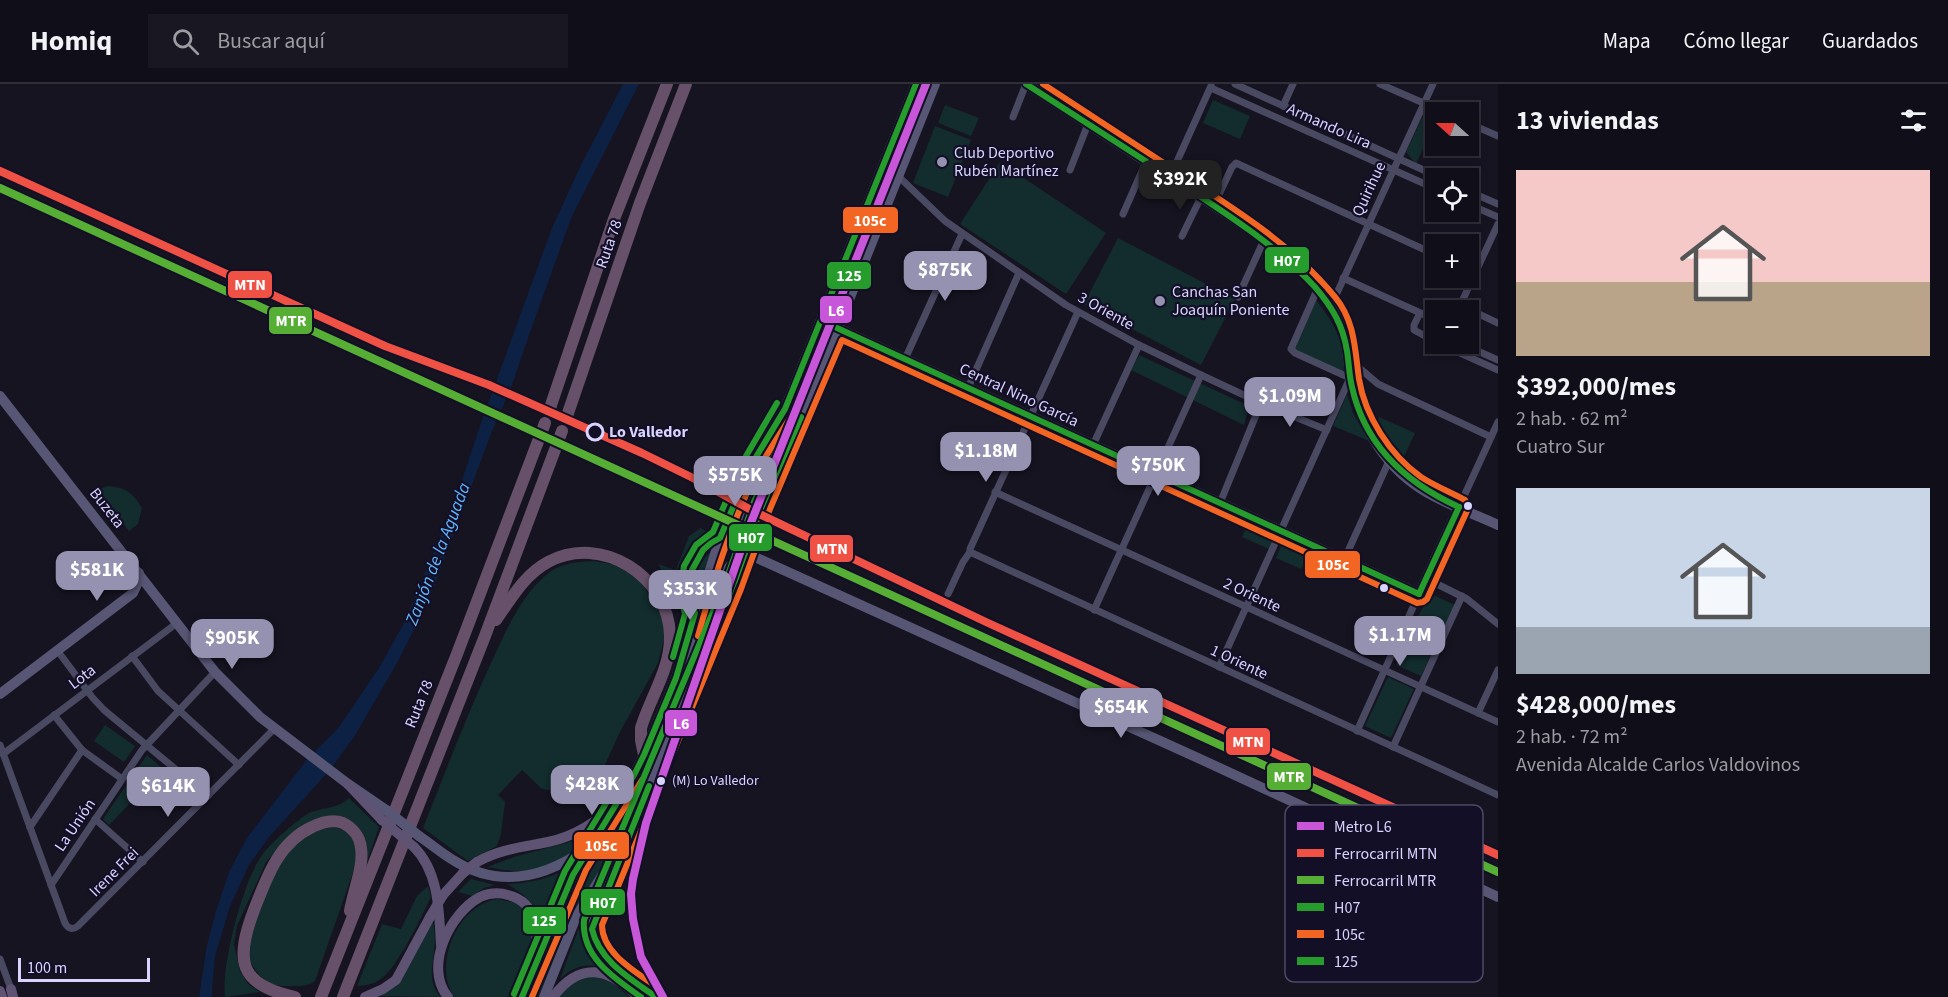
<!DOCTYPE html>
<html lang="es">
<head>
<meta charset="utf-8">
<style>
	body { margin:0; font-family:"Source Sans 3",sans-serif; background:#191822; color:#f1f3f6; height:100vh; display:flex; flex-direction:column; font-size:22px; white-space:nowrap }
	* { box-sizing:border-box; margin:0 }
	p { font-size:20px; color:#9c9ca2 }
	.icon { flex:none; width:33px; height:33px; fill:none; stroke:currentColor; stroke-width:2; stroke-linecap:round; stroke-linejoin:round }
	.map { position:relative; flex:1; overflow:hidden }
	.sheet { display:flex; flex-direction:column; background:#100f19; width:450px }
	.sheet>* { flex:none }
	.needle { width:39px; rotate:291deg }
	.tools { position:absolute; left:1425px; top:18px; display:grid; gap:12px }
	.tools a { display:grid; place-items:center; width:54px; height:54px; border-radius:0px; background:#100f19; box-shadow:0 3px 9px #0003,0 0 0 2px #302f38; font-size:30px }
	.scale { position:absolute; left:18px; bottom:15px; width:132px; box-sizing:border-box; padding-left:6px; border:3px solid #d9d4ff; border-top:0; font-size:16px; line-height:21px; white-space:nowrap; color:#d9d4ff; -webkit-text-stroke:4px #130f26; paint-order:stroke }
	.price { position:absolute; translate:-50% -51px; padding:0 14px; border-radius:12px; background:#9591b1; color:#fff; font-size:20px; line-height:39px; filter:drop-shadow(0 2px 3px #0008) }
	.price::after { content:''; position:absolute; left:50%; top:36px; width:18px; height:14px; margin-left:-9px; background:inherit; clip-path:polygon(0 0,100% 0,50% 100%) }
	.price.current { background:#222; color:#fff }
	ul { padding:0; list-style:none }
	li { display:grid; align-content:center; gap:12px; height:318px; padding:0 18px }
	li span { display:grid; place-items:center; height:186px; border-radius:0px; color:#555 }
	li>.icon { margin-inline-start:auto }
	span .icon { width:108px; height:108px; fill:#fffc; stroke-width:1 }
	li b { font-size:26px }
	h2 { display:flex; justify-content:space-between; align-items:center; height:72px; padding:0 18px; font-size:26px }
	header { display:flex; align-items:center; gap:36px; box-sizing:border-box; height:84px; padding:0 30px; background:#100f19; border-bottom:2px solid #302f38 }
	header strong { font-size:28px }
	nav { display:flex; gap:33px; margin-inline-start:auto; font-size:21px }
	.search { width:420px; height:54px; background:#191822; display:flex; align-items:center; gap:15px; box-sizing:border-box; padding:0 21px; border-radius:0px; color:#9c9ca2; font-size:22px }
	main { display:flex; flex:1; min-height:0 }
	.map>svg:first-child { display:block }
	.green { fill:#132c2d }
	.water { fill:#0d2144 }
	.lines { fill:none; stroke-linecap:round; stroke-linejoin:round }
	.street { stroke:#4a4962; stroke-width:7 }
	.secondary { stroke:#575674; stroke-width:10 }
	.primary { stroke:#5e5373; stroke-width:10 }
	.highway { stroke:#67516a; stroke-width:12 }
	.secondary-bridge { stroke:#575674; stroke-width:10 }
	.primary-bridge { stroke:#5e5373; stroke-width:10 }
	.bus-1-casing { stroke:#130f26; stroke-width:10 }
	.bus-2-casing { stroke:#130f26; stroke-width:10 }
	.bus-3-casing { stroke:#130f26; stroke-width:10 }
	.bus-1 { stroke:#269c2c; stroke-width:6 }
	.bus-2 { stroke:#f26522; stroke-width:6 }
	.bus-3 { stroke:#269c2c; stroke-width:6 }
	.rail-1-casing { stroke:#130f26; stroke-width:12 }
	.rail-2-casing { stroke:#130f26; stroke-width:12 }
	.rail-1 { stroke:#ef5144; stroke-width:8 }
	.rail-2 { stroke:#56ae35; stroke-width:8 }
	.metro-1-casing { stroke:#130f26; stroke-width:12 }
	.metro-1 { stroke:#c856d9; stroke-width:8 }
	.poi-dot { fill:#9591b1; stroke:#130f26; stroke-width:2 }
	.stop-dot { fill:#130f26; stroke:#d9d4ff; stroke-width:3 }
	.bus-dot { fill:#d9d4ff; stroke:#130f26; stroke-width:2 }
	.labels { text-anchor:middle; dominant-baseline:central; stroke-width:4.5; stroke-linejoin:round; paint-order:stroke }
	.bus-label { font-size:14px; fill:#d9d4ff; stroke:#130f26; text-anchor:start }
	.street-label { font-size:16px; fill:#d9d4ff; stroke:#130f26 }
	.poi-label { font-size:16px; fill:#d9d4ff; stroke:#130f26; text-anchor:start }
	.stop-label { font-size:16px; font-weight:bold; fill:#d9d4ff; stroke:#130f26; text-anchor:start }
	.water-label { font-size:18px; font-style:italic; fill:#62b6ff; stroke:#130f26 }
	.key { fill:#130f26; stroke:#4e4a67; stroke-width:1.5 }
	.key-label { font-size:16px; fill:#d9d4ff }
	.line-badge { stroke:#130f26; stroke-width:2 }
	.badge-label { font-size:16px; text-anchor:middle; font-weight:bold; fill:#fff }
</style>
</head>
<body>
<header>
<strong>Homiq</strong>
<div class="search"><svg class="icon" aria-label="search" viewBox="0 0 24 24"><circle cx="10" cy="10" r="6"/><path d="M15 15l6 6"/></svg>Buscar aquí</div>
<nav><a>Mapa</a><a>Cómo llegar</a><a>Guardados</a></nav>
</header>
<main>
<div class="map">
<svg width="1498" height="913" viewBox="0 0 1498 913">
	<rect width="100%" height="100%" fill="#161421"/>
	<!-- green -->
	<g class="green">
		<path d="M1213,16l37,16 -10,23 -37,-16z"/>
		<path d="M945,21l34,13 -8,18 -33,-13z"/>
		<path d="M1425,28l10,5v6l-19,41 -10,-12z"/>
		<path d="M935,42l36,14 -23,57 -35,-14z"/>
		<path d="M1000,78l106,71 -40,61 -106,-70z"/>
		<path d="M1118,154l117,61 -34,66 -117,-61z"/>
		<path d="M1315,215c13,16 26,35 29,56 1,6 0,13 -1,19l-51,-24z"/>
		<path d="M1139,271l110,51 -5,19 -113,-55z"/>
		<path d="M1347,310l6,19 16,28 -36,-15z"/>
		<path d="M1379,333l36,16 -14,30c-13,-14 -27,-26 -22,-46z"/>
		<path d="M108,402c20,2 24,7 34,22l-4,16 -9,7 -32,-41z"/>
		<path d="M1239,432l37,16 -7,17 -27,-12 4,-9 -10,-5z"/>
		<path d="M701,444l7,5 -13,8 -19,30 1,26 -19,-33 18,6 13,-34z"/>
		<path d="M1285,452l26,12 -10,21 -25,-11z"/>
		<path d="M711,468l-14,38 -2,-1c0,-14 4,-29 16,-37z"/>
		<path d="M594,477l17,3 18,8 11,8 23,38 1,21 -6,24 -38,69 -24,52h-20l-29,6 -6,-2 -19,-18 -24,25 7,7 -4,32 -4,12 -29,15 -45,-33c22,-55 43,-111 68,-165 15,-32 30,-69 59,-91 13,-10 28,-10 44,-11z"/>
		<path d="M733,481l3,2 -67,163 -7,-3z"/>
		<path d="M1429,509l26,12 -34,71 -25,-11z"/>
		<path d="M1388,593l26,12 -23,49 -26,-12z"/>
		<path d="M105,641l30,21 -11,16 -30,-21z"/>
		<path d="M147,671l16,14 -54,56 -6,-6z"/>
		<path d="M647,679l4,1 3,6 -31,68 -58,95 -27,64h-7l36,-88 19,-41 14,-24 29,-41z"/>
		<path d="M349,714l30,29 -13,37c3,-25 -1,-36 -24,-47l-59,25 -17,20 -29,64 -3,18 6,27 8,13 12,8 -35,5c-4,-32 18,-116 37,-142 8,-11 26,-27 37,-35 5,-4 10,-8 16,-9 13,-4 23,-3 34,-13z"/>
		<path d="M327,743c26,0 29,14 29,37l-41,117c-7,5 -14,5 -23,5 -27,2 -35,-11 -46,-33 14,-47 27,-111 81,-126z"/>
		<path d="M594,746c-17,24 -49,42 -79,41 -10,0 -19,-3 -28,-4l30,-11 53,-14z"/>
		<path d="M569,784l-26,61c-3,-23 -18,-34 -36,-45 22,-1 42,-5 62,-16z"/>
		<path d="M610,790l-21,64c3,23 41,45 58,59h-3c-24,-24 -55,-47 -84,-18l20,-54z"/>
		<path d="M471,795l24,6 -11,3 -12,8 -14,-4z"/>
		<path d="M428,802l3,11c-10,20 -34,73 -52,83 -7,5 -14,5 -22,6l25,-62 19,5 16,-33z"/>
		<path d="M497,815l20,4 12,11 4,23 -25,60h-54c-22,-33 4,-92 43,-98z"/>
		<path d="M432,835c2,7 3,13 3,20 0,21 -10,41 6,58l-63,-1z"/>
		<path d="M596,892l18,8 15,13h-71l14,-17z"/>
	</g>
	<!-- water -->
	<path class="water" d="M623,0h16l-67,132 -43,119 -17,50 -20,46 -63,169 -32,63 -43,74 -25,34 -60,66 -20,28 -19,41 -8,27 -7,23 -3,33v8h-13l8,-52 9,-34 13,-39 18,-34 59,-77 33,-34 40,-59 24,-43 51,-121 26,-78 72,-198 29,-63z"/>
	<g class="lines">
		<!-- street -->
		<g class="street">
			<path d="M1235,0l206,94"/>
			<path d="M1380,0l64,28"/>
			<path d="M1211,4l225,101"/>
			<path d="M1283,22l10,-22"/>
			<path d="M1013,33l13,-33"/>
			<path d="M1468,39l30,13"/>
			<path d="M1070,86l18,-46"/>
			<path d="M898,92l47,45 121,84 73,40 62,30 60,28 66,27"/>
			<path d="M1170,93l41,-91"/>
			<path d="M1468,107l30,13"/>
			<path d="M1468,120l30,13"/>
			<path d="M1214,121l18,-38 4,-4 200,92"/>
			<path d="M1123,130l23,-52"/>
			<path d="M1182,152l19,-39"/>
			<path d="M1343,194l93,42"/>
			<path d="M1238,213l26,-57"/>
			<path d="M1460,221l38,18"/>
			<path d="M1331,222l102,-222"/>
			<path d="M1458,226l40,-86"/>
			<path d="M1420,229l-6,12v5l22,12"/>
			<path d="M1440,260l58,26"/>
			<path d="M1462,260l36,16"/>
			<path d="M905,275l57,-125"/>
			<path d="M1350,278l7,4 21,18 113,53"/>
			<path d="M968,304l51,-115"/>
			<path d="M1093,361l46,-100"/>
			<path d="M995,408l503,230"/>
			<path d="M1220,419l41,-100"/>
			<path d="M1459,423l39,-85"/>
			<path d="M970,468l528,243"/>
			<path d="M1344,476l45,-99"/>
			<path d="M1427,495l40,20 31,25"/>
			<path d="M948,510l15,-32 7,-10v-3l108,-237"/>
			<path d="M1094,526l107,-235"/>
			<path d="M57,566l35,47 12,13 104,86"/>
			<path d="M132,572l26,35 81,74"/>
			<path d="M1219,583l131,-289 -55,-25 -4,-4 26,-59"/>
			<path d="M1478,629l20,-43"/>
			<path d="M54,631l28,35 40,29"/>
			<path d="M1357,647l62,-137"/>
			<path d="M0,661l65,178c3,6 8,7 13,3l197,-198"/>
			<path d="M1393,663l69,-151"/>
			<path d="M3,670l174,-131"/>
			<path d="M95,735l48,43"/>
			<path d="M30,743l52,-77"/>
			<path d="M51,801l91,-135 73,-78"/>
			<path d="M0,875l11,30"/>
		</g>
		<!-- secondary -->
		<g class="secondary">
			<path d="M1026,0c49,31 97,63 145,94 57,37 119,72 160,128 19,27 14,48 21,78 9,44 36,87 76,109 22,13 47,21 70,32"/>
			<path d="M837,244l582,266 40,-87"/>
			<path d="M0,312l215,276 45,45 88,67 38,26"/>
			<path d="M780,340l-41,111v12l7,6 452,205 300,139"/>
			<path d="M687,574c7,-14 15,-28 21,-43 9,-23 14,-50 38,-62"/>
			<path d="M0,610l133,-101 5,-11 1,-9"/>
			<path d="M419,752c12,8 22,17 34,24 46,29 92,18 134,-12"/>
			<path d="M620,772c-6,16 -31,64 -28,79 4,23 46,48 64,62"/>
			<path d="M522,913l51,-122 61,-100 10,-20 32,-77 44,-140 23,-57 13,-27 29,-45 131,-325"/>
			<path d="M544,913l32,-80 55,-87 102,-244 29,-80 57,-131 116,-291"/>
		</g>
		<!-- primary -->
		<g class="primary">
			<path d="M348,700l34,36"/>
			<path d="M414,763c25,25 25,64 27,98"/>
			<path d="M477,778c23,-13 47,-15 71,-20 29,-6 51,-21 71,-42"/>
			<path d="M443,811l20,-22"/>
			<path d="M11,905l2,8"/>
			<path d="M0,907l2,6"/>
			<path d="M365,913l18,-8 13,-9 34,-63"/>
			<path d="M448,913c-25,-30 2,-84 32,-100 9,-4 18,-5 28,-2 33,8 30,43 27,70"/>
			<path d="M553,913c27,-36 55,-30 85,0"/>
		</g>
		<!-- highway -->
		<g class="highway">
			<path d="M550,324l64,-189 53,-135"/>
			<path d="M567,332l73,-213 46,-119"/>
			<path d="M496,536c15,-21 28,-45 52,-58 53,-29 121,14 122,74 1,32 -20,62 -29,92v12l3,15"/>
			<path d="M295,913c-57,-12 -60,-37 -41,-87 13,-33 24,-67 58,-83 10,-5 21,-8 31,-4 10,5 17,14 18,25 3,20 -8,43 -11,63"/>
			<path d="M321,913l136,-343 88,-231"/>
			<path d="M343,913l142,-361 77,-205"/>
		</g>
		<!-- secondary-bridge -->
		<path class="secondary-bridge" d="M386,726l33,26"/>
		<!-- primary-bridge -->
		<g class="primary-bridge">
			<path d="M382,736l32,27"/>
			<path d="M463,789l14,-11"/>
			<path d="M430,833l13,-22"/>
		</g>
		<!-- bus-1 casing -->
		<g class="bus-1-casing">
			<g id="bus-1">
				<path d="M1026,0c50,32 99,64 149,96 49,32 100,64 140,107 17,20 28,38 32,64 2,12 2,24 5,36 13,59 54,96 107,120"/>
				<path d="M837,244l582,266"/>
				<path d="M1419,510l40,-87"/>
				<path d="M702,575l34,-81 26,-72 39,-89"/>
				<path d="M649,702l-57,143c7,32 39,50 64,68"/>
				<path d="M522,913l51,-122 61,-100 10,-20 32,-77 19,-65 -6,-21 3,-22 11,-20 8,-7 9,-5 30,-71 35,-58 131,-325"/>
			</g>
		</g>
		<!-- bus-2 casing -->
		<g class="bus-2-casing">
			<g id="bus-2">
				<path d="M817,269l107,-266"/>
				<path d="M698,552c15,-54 32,-110 57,-160 11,-22 25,-42 38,-63"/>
				<path d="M661,906c-21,-16 -59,-35 -59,-65l139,-336 29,-80 72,-169 575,263 6,-1 4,-3 40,-88 1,-6 -3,-5c-15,-8 -30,-14 -44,-23 -31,-22 -56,-61 -62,-98 -4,-29 -4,-58 -24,-82 -43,-53 -102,-89 -159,-126 -44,-29 -89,-58 -133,-87"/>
				<path d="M532,913l54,-127 56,-90"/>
			</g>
		</g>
		<!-- bus-3 casing -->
		<g class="bus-3-casing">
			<g id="bus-3">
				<path d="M673,573l12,-43 -5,-21 4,-27 12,-21 17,-13 29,-69 35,-60"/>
				<path d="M514,910l51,-123 60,-99"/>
				<path d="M641,913c-27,-19 -60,-40 -57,-77l141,-337 29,-81 57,-130 114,-288"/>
			</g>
		</g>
		<!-- bus-1 -->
		<use href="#bus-1" class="bus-1"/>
		<!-- bus-2 -->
		<use href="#bus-2" class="bus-2"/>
		<!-- bus-3 -->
		<use href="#bus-3" class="bus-3"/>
		<!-- rail-1 casing -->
		<g class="rail-1-casing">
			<path id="rail-1" d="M0,87l385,175 104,39 153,68 49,24 62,34 233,111 512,233"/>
		</g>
		<!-- rail-2 casing -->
		<g class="rail-2-casing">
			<path id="rail-2" d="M0,104l1498,684"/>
		</g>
		<!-- rail-1 -->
		<use href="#rail-1" class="rail-1"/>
		<!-- rail-2 -->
		<use href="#rail-2" class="rail-2"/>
		<!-- metro-1 casing -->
		<g class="metro-1-casing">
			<path id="metro-1" d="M663,913l-22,-40 -8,-38 -2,-25 2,-15 13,-56 102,-293 178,-446"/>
		</g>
		<!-- metro-1 -->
		<use href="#metro-1" class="metro-1"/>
	</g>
	<!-- markers -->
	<g class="poi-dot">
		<circle cx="942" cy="78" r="6"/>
		<circle cx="1160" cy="217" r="6"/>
	</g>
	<circle class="stop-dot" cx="595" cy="348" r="8"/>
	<g class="bus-dot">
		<circle cx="1468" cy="422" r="5"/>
		<circle cx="1384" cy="504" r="5"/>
		<circle cx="661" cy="697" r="5"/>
	</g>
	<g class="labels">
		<!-- bus labels -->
		<g class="bus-label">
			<text x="672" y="697">(M) Lo Valledor</text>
		</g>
		<!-- street labels -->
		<g class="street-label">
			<text transform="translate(1329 42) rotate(24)">Armando Lira</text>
			<text transform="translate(1369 105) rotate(-65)">Quirihue</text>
			<text transform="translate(609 160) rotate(-71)">Ruta 78</text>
			<text transform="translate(1106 227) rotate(29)">3 Oriente</text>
			<text transform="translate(1019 311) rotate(25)">Central Nino García</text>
			<text transform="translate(107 424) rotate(52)">Buzeta</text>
			<text transform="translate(1252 511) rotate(25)">2 Oriente</text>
			<text transform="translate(1239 578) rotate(25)">1 Oriente</text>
			<text transform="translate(82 593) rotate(-37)">Lota</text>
			<text transform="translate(419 620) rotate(-68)">Ruta 78</text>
			<text transform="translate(75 741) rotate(-56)">La Unión</text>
			<text transform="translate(114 788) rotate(-45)">Irene Frei</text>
		</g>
		<!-- poi labels -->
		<g class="poi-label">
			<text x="954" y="69">Club Deportivo<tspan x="954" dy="18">Rubén Martínez</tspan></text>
			<text x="1172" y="208">Canchas San<tspan x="1172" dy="18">Joaquín Poniente</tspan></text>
		</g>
		<!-- stop labels -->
		<g class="stop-label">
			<text x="609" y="348">Lo Valledor</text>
		</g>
		<!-- water labels -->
		<g class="water-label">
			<text transform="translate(438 470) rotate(-69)">Zanjón de la Aguada</text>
		</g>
	</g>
	<!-- legend -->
	<rect x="1285" y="721" width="198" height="177" rx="9" class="key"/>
	<rect x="1297" y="738" width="27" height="8" fill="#c856d9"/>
	<rect x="1297" y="765" width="27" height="8" fill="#ef5144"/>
	<rect x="1297" y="792" width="27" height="8" fill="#56ae35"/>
	<rect x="1297" y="819" width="27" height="8" fill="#269c2c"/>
	<rect x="1297" y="846" width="27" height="8" fill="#f26522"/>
	<rect x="1297" y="873" width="27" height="8" fill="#269c2c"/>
	<g class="key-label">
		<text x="1334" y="748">Metro L6</text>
		<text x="1334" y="775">Ferrocarril MTN</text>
		<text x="1334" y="802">Ferrocarril MTR</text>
		<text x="1334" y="829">H07</text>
		<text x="1334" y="856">105c</text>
		<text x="1334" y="883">125</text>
	</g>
	<g class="line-badge">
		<rect x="842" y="122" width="57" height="28" rx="6" fill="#f26522"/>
		<rect x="1264" y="162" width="46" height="28" rx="6" fill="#269c2c"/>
		<rect x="826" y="177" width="46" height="29" rx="6" fill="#269c2c"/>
		<rect x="227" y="186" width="46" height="29" rx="6" fill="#ef5144"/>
		<rect x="819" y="211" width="34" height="29" rx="6" fill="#c856d9"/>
		<rect x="268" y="222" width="45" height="29" rx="6" fill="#56ae35"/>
		<rect x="728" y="439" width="45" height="29" rx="6" fill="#269c2c"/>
		<rect x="809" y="450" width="45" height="29" rx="6" fill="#ef5144"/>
		<rect x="1304" y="466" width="57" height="29" rx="6" fill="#f26522"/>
		<rect x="664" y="625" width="34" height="28" rx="6" fill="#c856d9"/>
		<rect x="1225" y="643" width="46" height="29" rx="6" fill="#ef5144"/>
		<rect x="1266" y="678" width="46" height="29" rx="6" fill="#56ae35"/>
		<rect x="573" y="747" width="57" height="29" rx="6" fill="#f26522"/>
		<rect x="580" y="804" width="46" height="28" rx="6" fill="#269c2c"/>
		<rect x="522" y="822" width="45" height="29" rx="6" fill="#269c2c"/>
	</g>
	<g class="badge-label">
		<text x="870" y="142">105c</text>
		<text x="1287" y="182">H07</text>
		<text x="849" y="197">125</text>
		<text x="250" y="206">MTN</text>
		<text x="836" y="232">L6</text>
		<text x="291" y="242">MTR</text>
		<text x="751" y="459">H07</text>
		<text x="832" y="470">MTN</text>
		<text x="1333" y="486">105c</text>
		<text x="681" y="645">L6</text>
		<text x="1248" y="663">MTN</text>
		<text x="1289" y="698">MTR</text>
		<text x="601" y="767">105c</text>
		<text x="603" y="824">H07</text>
		<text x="544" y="842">125</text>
	</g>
</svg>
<div class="tools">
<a><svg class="needle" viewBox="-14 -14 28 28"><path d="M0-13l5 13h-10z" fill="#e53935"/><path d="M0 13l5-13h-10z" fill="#9c9ca2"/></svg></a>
<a><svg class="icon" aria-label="locate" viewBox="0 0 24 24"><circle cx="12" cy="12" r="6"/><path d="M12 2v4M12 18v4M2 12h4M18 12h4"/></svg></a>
<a>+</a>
<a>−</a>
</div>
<div class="scale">100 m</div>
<b class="price current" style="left:1180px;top:127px">$392K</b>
<b class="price" style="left:945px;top:218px">$875K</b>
<b class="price" style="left:1290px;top:344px">$1.09M</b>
<b class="price" style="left:986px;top:399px">$1.18M</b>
<b class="price" style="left:1158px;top:413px">$750K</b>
<b class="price" style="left:735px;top:423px">$575K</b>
<b class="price" style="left:97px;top:518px">$581K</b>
<b class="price" style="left:690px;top:537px">$353K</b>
<b class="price" style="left:1400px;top:583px">$1.17M</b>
<b class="price" style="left:232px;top:586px">$905K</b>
<b class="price" style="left:1121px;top:655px">$654K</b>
<b class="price" style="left:592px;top:732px">$428K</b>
<b class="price" style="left:168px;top:734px">$614K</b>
</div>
<section class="sheet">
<h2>13 viviendas<svg class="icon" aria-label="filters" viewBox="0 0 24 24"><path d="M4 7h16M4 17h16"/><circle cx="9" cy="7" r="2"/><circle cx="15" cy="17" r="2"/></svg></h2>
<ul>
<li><span style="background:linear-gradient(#f6c9c9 60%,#b9a48a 0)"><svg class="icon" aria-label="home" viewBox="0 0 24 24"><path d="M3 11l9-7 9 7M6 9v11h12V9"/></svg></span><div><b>$392,000/mes</b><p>2 hab. · 62 m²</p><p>Cuatro Sur</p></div></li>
<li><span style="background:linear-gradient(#c9d6e8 75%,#9aa5b1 0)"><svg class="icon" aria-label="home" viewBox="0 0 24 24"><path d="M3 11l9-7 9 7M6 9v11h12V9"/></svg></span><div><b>$428,000/mes</b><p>2 hab. · 72 m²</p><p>Avenida Alcalde Carlos Valdovinos</p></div></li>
</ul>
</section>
</main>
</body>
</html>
